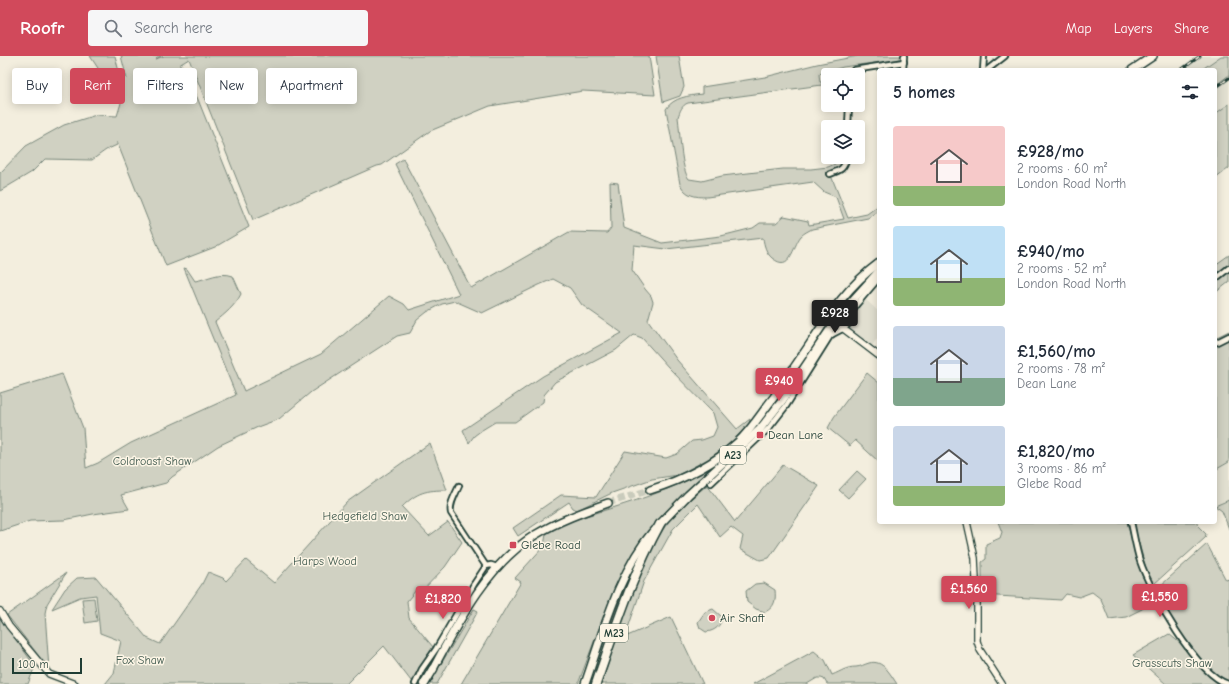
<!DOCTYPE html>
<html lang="en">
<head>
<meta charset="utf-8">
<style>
	body { margin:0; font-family:"Comic Neue",sans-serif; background:#f6f6f7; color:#1f2937; height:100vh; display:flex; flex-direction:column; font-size:15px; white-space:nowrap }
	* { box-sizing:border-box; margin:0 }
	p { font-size:13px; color:#747a83 }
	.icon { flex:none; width:22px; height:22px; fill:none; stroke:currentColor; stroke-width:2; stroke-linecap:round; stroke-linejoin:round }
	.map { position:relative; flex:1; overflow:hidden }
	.sheet { position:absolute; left:877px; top:12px; width:340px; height:456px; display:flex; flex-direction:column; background:#fff; border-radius:4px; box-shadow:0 2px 10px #0003 }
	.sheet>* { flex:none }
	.top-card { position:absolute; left:12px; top:12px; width:380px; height:36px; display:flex; gap:8px }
	.fabs { position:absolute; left:821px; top:12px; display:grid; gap:8px }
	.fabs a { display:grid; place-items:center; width:44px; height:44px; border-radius:4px; background:#fff; box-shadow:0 2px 10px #0003; font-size:20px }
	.scale { position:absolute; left:12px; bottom:10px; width:70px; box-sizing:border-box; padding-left:4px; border:2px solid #1f3d34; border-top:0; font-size:11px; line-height:14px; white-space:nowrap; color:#1f3d34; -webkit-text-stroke:3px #fcf5e5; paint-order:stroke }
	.price { position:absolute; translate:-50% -34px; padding:0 9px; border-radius:4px; background:#d1495b; color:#fff; font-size:13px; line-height:26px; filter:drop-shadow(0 1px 2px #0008) }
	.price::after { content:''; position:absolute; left:50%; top:24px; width:12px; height:9px; margin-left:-6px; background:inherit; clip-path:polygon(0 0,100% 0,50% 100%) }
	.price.current { background:#222; color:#fff }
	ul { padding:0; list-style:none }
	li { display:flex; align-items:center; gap:12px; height:100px; padding:0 16px }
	li span { display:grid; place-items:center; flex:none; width:112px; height:80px; border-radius:4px; color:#555 }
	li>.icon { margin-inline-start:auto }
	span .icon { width:48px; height:48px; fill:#fffc; stroke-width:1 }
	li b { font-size:17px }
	h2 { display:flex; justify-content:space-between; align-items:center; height:48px; padding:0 16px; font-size:17px }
	.tag { padding:0 14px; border-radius:4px; background:#fff; box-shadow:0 2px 10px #0003; font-size:14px; line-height:36px }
	.tag.current { background:#d1495b; color:#fff }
	header { display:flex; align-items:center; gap:24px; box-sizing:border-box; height:56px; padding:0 20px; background:#d1495b; color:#fff }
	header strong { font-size:19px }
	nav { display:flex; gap:22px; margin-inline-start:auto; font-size:14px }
	.search { width:280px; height:36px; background:#f6f6f7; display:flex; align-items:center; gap:10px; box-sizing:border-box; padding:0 14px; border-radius:4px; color:#747a83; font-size:15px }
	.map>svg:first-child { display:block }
	.built { fill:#e1dfd0 }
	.green { fill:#d0d1c2; stroke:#78877b }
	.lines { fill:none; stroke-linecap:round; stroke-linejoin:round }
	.trunk-tunnel { stroke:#c9cbbc; stroke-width:7; stroke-dasharray:7 3.5; stroke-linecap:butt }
	.minor-casing { stroke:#1f3d34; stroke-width:8 }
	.tertiary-casing { stroke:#1f3d34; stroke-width:8 }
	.primary-casing { stroke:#1f3d34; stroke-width:10 }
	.trunk-casing { stroke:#1f3d34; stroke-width:10 }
	.motorway-casing { stroke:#1f3d34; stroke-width:11 }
	.minor { stroke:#fcf5e5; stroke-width:4.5 }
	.tertiary { stroke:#fcf5e5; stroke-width:5.5 }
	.primary { stroke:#fcf5e5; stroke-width:7 }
	.trunk { stroke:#fcf5e5; stroke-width:7 }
	.motorway { stroke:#fcf5e5; stroke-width:8 }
	.rail-casing { stroke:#1f3d34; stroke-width:3 }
	.rail { stroke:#fcf5e5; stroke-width:1.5; stroke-dasharray:4.5; stroke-linecap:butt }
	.poi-dot { fill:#d1495b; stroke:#fcf5e5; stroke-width:1.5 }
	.labels { text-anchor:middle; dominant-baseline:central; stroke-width:3; stroke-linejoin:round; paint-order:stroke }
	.shield { fill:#fcf5e5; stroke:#617469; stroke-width:1 }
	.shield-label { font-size:11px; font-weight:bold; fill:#1f3d34 }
	.poi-label { font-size:12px; fill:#1f3d34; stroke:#fcf5e5; text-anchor:start }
	.park-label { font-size:12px; fill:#425b50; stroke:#fcf5e5 }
</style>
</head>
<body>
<header>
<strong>Roofr</strong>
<div class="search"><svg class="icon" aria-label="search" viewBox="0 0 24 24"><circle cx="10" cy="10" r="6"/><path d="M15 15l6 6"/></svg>Search here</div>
<nav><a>Map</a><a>Layers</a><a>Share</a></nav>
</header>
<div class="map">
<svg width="1229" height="628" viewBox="0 0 1229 628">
	<rect width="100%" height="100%" fill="#f3eede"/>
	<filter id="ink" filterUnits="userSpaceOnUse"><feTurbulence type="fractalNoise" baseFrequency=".025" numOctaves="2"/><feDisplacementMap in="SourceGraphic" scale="8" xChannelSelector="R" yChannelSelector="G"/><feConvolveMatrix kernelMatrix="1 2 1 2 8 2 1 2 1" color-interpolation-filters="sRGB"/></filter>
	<g filter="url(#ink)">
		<!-- built -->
		<g class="built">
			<path d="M1198,0h31v56l-14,12v-54h-37z"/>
			<path d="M863,241l16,15v24l-8,11 -28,-23z"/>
			<path d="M1229,406v38l-14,6v-36z"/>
		</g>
		<!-- green -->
		<g class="green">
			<path d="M90,0h25l3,12 9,11 -6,-23h40l-5,3 8,-3h485l6,39 -72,-4 -93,15 -60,25 -48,34 -5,1 -124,54 -64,-161 -10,6 6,2 64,160 -34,20 -49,19 -49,-124v3l-11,5 -14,10 -47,-1 -13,13 -32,19v-18l26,-27 38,-21 32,-10 21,1 4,-13z"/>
			<path d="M656,0h23l5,31 -4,9 -17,6z"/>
			<path d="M858,0h45v3l-60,8 -24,7 1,8h2v3l-134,18c-6,2 -8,8 -10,14 2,14 3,53 11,62l13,2 20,-5 61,-7h28l17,-2 7,-3 5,-7h4c-2,9 -6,12 -14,16l18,45 19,-4 12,-9v5l-11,8 -56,11c-4,2 -8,4 -11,7 -9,11 -10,37 -29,22 -6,-5 -8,-13 -9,-20l-97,11 -32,-4 -2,25 13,19 6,7 2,6 -5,18 29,40 60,69 13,-10 -1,5 -18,19 -23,16 -30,16 -26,4 -40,14 -35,17 -4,-2 -4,-6 -51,34 -5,-8 48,-33 35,2 29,-46 41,7 11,-4 15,-13 10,-1 11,-4 4,-9 -4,-14 -44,-45 -27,-30 -8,-3 -18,15 -61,32 -11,13 -1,7 -28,20h-20l-13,8 -8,6 -5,7 -6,-13 80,-54 79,-43 -40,-28 -12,-17 -17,-9 -14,6 -57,28 -27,-12 -13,3 -15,8 -10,8 -7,13 -13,3 -86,56 -32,27 -19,7 -42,20 -46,31 -6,6 -45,12 8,14 -36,5 -29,6 -34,1 -30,10v-138l62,-19 21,54 3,40 12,-5 33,-20 105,-48 -52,-127 3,1 8,12c13,-2 24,-10 38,-5l8,18c-6,12 -16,20 -26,28l29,69 77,-37 68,-58 15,8 5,6 50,-16 -64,-130 8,-5 68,129 98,-56 38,1 4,-5 -1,-46 8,1 6,45 38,15 59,-7 32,-8 7,-5h16l8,-7 24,5 1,4 35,-6 -8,-22 -12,-5 -11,-10 -106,15c-12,0 -21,-1 -27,-13l-14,-75c8,-12 22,-13 36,-15v-7l63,-10 52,-13z"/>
			<path d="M1221,0h8v19l-14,11v-16h-14z"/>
			<path d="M1229,48v64l-14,11v-65z"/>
			<path d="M1229,199v27l-14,11v-28z"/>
			<path d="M1229,275v131l-14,8v-132z"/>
			<path d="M867,317l12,10v79l-24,-22 -5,6 -22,-18 6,-11z"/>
			<path d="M430,387l17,47c-21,0 -30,2 -45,17l27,29 19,-14 14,20 -17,25 -25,26 -4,-3 -9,11 2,17 24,29 -22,34 -27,-35 -38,38h-241l9,-11 7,-32 -21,-8 -4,-38 -16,2 -28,12 13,-20 12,-11 19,-1 51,61 13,6 42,-60 6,-12 15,6 3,3 20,-21 28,23 73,-81z"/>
			<path d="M725,401l-58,53 -25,29 -21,37 -12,26 -31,82h-117l60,-102 -6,-4 29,-32 2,-12 10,-8c42,-15 87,-25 127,-44 15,-7 28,-16 42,-25z"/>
			<path d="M783,409l36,21 -50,72 -9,2 -20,-11 3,-13 -12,-9 -11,10 -22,-33 -25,25 -29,52 -19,56 46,-20 32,67h-102c20,-54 34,-117 68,-163 11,-13 25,-25 38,-36l28,37z"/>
			<path d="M857,415l9,8 -18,19 -9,-8z"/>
			<path d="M1229,444v29l-7,-18 -7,-5z"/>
			<path d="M998,466h129l14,51 13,26 -12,10 -16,8 -17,2 -8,-20 -9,-7 -13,5 -13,-3 -5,6 -79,-5v-33l4,-3v-15l14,-6 2,-6z"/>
			<path d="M1133,466h66l-2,3 9,9 -1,4 -51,46 -7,-12z"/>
			<path d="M1207,488l19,36 3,-1v103l-1,2h-62l-33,-29 36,-21 30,25c-14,-20 -37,-48 -40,-72z"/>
			<path d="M66,517l-19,31 -2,9 4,56 -42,-54z"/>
			<path d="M628,527l-36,101h-4l36,-96z"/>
			<path d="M764,527l11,7c1,10 0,17 -10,22l-9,-3 -9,-7 -1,-11 9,-7z"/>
			<path d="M94,542l3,23 -12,2 -3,-24z"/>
			<path d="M474,553l4,2 -41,73h-8z"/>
			<path d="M713,553l9,8c-1,9 -7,14 -16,15l-6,-4 -2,-6 7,-10z"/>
			<path d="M0,562l35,48 -7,18h-28z"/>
			<path d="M814,595l11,9 7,15c10,-4 14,-8 24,-8 4,0 9,-3 13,-4 14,-4 21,11 28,21h-70l-3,-5 -3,-1h-4l-10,6h-54z"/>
		</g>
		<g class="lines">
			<!-- trunk-tunnel -->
			<path class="trunk-tunnel" d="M608,447l42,-13"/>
			<!-- minor casing -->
			<g class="minor-casing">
				<g id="minor">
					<path d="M903,14l1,-14"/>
					<path d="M983,14l1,-14"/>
					<path d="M987,14l18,-14"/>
					<path d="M850,19l4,-5 50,-8"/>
					<path d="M848,71l1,-22"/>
					<path d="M830,118c11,-4 14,-5 17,-17"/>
					<path d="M1215,223l14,-11"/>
					<path d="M1215,287l14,-7"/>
					<path d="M711,427l57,-54 18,-23 44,-70c8,-6 13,-5 20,-14v-8l6,-9 23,-27"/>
					<path d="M459,430c-4,9 -10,18 -8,27l35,53"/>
					<path d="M1131,466c3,13 5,27 9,39 11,32 56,113 88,123"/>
					<path d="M415,628l7,-15 14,-20 38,-65 12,-18 5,-1 6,2"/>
				</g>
			</g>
			<!-- tertiary casing -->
			<g class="tertiary-casing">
				<g id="tertiary">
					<path d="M828,261l51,39"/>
					<path d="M967,466l8,36 2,43v40l3,9 22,34"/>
					<path d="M0,555l9,15 40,48 26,10"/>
				</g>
			</g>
			<!-- primary casing -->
			<g class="primary-casing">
				<path id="primary" d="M585,628c18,-51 33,-112 69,-154"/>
			</g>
			<!-- trunk casing -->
			<g class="trunk-casing">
				<g id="trunk">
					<path d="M1132,14l21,-14"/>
					<path d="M650,434c32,-10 63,-25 88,-48 14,-13 24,-30 36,-45 12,-18 24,-35 36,-53 20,-31 39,-59 69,-81"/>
					<path d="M660,468l28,-29 72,-66 22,-28 59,-88 38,-42"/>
					<path d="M433,613c26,-49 55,-105 102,-134 23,-14 48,-23 73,-32"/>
				</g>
			</g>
			<!-- motorway casing -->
			<g class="motorway-casing">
				<g id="motorway">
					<path d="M424,628l9,-15"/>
					<path d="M596,628c19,-54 36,-109 64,-160"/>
				</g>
			</g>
			<!-- minor -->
			<use href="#minor" class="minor"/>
			<!-- tertiary -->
			<use href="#tertiary" class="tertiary"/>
			<!-- primary -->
			<use href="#primary" class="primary"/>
			<!-- trunk -->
			<use href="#trunk" class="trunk"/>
			<!-- motorway -->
			<use href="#motorway" class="motorway"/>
			<!-- rail casing -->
			<g class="rail-casing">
				<g id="rail">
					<path d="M1181,14l19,-14"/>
					<path d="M1215,32l14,-10"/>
				</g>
			</g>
			<!-- rail -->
			<use href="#rail" class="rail"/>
		</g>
	</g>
	<!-- markers -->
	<g class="poi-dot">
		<rect x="756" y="375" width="8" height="8" rx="2"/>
		<rect x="509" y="485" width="8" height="8" rx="2"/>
		<circle cx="712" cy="562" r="4"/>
	</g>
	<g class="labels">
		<!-- shield labels -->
		<g class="shield">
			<rect x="720" y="390" width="26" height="18" rx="3"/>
			<rect x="600" y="568" width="28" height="18" rx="3"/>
		</g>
		<g class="shield-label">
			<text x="733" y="399">A23</text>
			<text x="614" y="577">M23</text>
		</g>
		<!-- poi labels -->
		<g class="poi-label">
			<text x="768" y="379">Dean Lane</text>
			<text x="521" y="489">Glebe Road</text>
			<text x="720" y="562">Air Shaft</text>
		</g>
		<!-- park labels -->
		<g class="park-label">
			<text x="152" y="405">Coldroast Shaw</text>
			<text x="365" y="460">Hedgefield Shaw</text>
			<text x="325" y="505">Harps Wood</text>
			<text x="140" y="604">Fox Shaw</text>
			<text x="1172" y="607">Grasscuts Shaw</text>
		</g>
	</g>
</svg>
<div class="fabs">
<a><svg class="icon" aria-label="locate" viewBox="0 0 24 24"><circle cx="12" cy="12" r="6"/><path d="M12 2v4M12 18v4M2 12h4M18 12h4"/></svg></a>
<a><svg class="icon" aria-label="layers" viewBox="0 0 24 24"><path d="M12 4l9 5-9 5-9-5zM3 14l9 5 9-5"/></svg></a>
</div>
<div class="scale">100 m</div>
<b class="price current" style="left:835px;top:278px">£928</b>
<b class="price" style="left:779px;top:346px">£940</b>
<b class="price" style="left:969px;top:554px">£1,560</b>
<b class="price" style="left:1160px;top:562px">£1,550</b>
<b class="price" style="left:443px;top:564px">£1,820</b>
<div class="top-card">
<a class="tag">Buy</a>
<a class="tag current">Rent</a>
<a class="tag">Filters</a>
<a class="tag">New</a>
<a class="tag">Apartment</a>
</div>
<section class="sheet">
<h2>5 homes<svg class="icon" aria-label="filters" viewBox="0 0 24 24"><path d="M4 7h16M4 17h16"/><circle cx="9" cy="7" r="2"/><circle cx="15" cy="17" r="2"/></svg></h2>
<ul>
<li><span style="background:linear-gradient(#f6c9c9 75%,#8fb573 0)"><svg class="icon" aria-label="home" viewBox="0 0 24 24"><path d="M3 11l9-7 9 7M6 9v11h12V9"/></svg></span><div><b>£928/mo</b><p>2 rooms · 60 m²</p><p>London Road North</p></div></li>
<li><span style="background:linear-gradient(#bfe0f5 65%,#8fb573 0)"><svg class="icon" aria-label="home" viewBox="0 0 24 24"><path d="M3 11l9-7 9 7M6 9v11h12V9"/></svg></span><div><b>£940/mo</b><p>2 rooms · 52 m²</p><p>London Road North</p></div></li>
<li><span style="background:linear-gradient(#c9d6e8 65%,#7fa58c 0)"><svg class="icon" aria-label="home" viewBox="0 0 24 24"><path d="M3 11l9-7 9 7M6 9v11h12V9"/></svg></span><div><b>£1,560/mo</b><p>2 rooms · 78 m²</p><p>Dean Lane</p></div></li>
<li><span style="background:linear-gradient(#c9d6e8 75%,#8fb573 0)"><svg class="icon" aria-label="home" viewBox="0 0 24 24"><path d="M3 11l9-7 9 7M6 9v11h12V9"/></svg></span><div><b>£1,820/mo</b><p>3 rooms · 86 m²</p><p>Glebe Road</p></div></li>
</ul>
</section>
</div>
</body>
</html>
